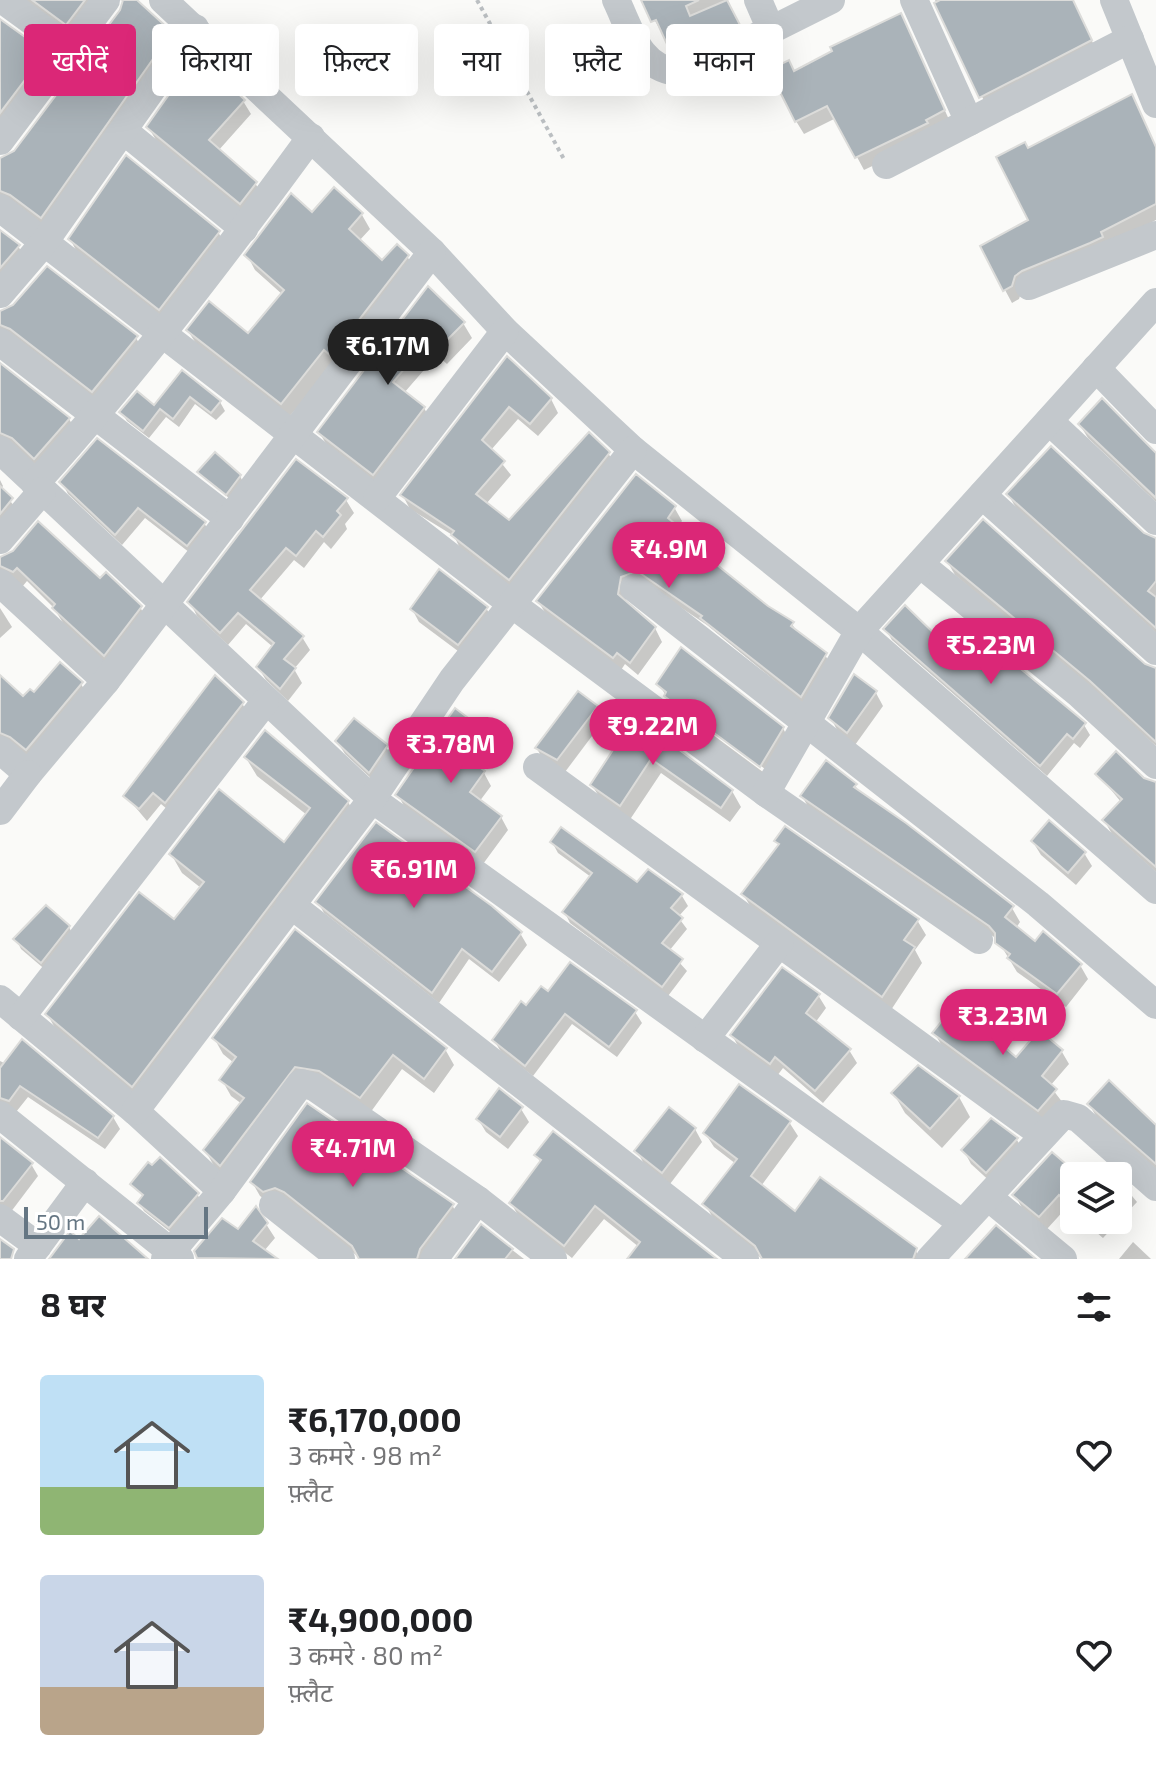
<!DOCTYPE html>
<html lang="hi">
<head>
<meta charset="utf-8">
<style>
	body { margin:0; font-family:"Exo 2","Noto Sans Devanagari",sans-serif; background:#f2f2f2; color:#202124; height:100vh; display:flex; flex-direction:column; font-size:30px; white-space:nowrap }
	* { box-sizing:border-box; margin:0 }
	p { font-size:26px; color:#757577 }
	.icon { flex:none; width:44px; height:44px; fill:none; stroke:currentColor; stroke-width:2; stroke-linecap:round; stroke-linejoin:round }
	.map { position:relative; height:1259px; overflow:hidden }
	.details { display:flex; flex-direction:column; background:#fff; flex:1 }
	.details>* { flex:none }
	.hud { position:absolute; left:24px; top:24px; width:1108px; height:72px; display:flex; gap:16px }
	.fabs { position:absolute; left:1060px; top:1162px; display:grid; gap:16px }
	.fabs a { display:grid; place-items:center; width:72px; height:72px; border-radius:8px; background:#fff; box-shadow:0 8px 32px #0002; font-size:40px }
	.scale { position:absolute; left:24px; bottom:20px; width:184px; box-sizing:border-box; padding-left:8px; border:4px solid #657683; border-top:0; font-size:22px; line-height:28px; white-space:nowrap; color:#657683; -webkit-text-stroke:6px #fff; paint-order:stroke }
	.price { position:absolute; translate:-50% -68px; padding:0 18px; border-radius:28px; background:#db2777; color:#fff; font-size:26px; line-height:52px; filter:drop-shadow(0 2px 4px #0008) }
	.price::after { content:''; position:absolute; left:50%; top:48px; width:24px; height:18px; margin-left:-12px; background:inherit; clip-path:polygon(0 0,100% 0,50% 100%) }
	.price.active { background:#222; color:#fff }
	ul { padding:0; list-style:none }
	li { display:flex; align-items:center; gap:24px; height:200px; padding:0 40px }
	li span { display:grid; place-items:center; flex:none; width:224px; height:160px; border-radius:8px; color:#555 }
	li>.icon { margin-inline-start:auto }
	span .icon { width:96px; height:96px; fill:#fffc; stroke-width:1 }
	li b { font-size:34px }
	h2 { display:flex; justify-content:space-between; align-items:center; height:96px; padding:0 40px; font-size:34px }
	.tag { padding:0 28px; border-radius:8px; background:#fff; box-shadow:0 8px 32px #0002; font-size:28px; line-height:72px }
	.tag.active { background:#db2777; color:#fff }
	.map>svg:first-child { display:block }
	.shadow { fill:#0003 }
	.building { fill:#aab3b9; stroke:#dcdcda; stroke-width:2 }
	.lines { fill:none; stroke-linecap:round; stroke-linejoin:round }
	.path { stroke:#bbbfc2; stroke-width:4; stroke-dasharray:4 4; stroke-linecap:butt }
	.minor { stroke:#c3c8cc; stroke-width:28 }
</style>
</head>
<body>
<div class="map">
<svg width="1156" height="1259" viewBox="0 0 1156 1259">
	<rect width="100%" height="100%" fill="#fafaf8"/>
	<!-- shadow -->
	<g class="shadow">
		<path d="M17,0h91l-33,39z"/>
		<path d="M119,0h13l38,33 9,15 -129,184 -50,-23v-50l15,-6 111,-152z"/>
		<path d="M643,0h85l18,39 -65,27z"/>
		<path d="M935,0h138l26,56 -109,57z"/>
		<path d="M0,19l44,34 9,16 -53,70z"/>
		<path d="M908,29l43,95 -18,13 -69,33 -28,-52 -32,16 -8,-13 -2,-47 40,-22z"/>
		<path d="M243,101l8,13 -33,37 37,32 8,13 -15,20 -92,-76 -8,-13z"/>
		<path d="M1156,148v72l-134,70 -3,9 -7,4 -30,-56z"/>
		<path d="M335,190l27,25 8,14 -11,12 23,22 25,-7 8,14 -126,147 -92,-72 -9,-14 61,5 34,-41 -28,-25 -8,-15 65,-40z"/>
		<path d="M0,232l18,14 9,15 -27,32z"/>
		<path d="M218,232l9,15 -59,76 -90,-69 -8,-15z"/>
		<path d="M428,289l35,34 9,15 -25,26 -10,-9 -33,38 20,15 9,16 -51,65 -54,-42 -9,-15z"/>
		<path d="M0,311l136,27 9,15 -43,53 -102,-62z"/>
		<path d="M507,359l44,40 7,14 -20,23 -20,-17 -27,31 20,25 -25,29 23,19 99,-70 8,13 -99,126 -57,-44 -6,-12 -44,-27 -7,-13z"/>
		<path d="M0,366l69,53 9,15 -34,39 -44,-20z"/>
		<path d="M183,373l37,29 5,9 -9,9 -21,-16 -16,23 -13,-10 -17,21 -22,-17 -5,-8 33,-6z"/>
		<path d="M1080,425l76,29v48l-68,-64z"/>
		<path d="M200,473l40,3 3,6 -13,17z"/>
		<path d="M0,480l3,6 -2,3 20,26 -21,24z"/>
		<path d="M62,482l142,41 7,11 -17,22 -49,-38 -23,27 -54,-51z"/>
		<path d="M1008,494l148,45v94l-140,-125z"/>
		<path d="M346,500l8,13 -9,11 2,5 -16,20 -7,-7 -20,26 -10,-8 -35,41 43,36 8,13 -16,19 8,14 -14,18 -22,-21 -8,-13 15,-20 -27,-23 -18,21 -31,-29 -7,-14z"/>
		<path d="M674,507l8,14 -5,7 26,21 8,13 81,62 7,11 26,20 8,13 -24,41 -102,-84 -63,-42 -16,7 -3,13 30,25 7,14 -24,33 -13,-11 -4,6 -75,-56 -8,-13z"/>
		<path d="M0,558l100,23 40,26 9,16 -36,47 -50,-47 -9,-15 -27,-27 -5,6 -22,-3z"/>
		<path d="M947,561l209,108v77l-201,-171z"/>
		<path d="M0,608l12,19 -12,11z"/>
		<path d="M486,608l8,13 -28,36 -47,-35 -7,-13z"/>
		<path d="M886,630l64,22 134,73 6,10 -10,13 -6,-5 -27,33 -155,-136z"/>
		<path d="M0,678l24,21 57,-15 9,15 -55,65 -35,-14z"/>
		<path d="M215,678l27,25 7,13 -76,98 -12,-10 -14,17 -21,-25z"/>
		<path d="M659,684l124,44 7,14 -22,37 -94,-70 -4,-6 97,72 2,-3 -99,-74v5z"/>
		<path d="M876,693l7,13 -28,39 -17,-13 -7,-14z"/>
		<path d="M596,707l8,13 -39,52 -20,-10 -8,-13z"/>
		<path d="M631,727l101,64 9,16 -11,15 -69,-49 -32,48 -28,-21 -9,-15z"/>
		<path d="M478,729l8,13 -15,21 13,10 7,13 -12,16 22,15 7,13 -25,34 -78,-56 -7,-13z"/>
		<path d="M337,741l49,6 8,13 -17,24 -32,-30z"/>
		<path d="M246,758l102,44 11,19 -215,283 -86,-71 -11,-19 127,-92 27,-34 -19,-15 -11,-19 113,-10 23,-29 -50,-39z"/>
		<path d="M1098,774l58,8v90l-44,-38 -8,-14 17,-18z"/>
		<path d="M855,785l5,9 152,114 8,14 -4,6 20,16 44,21 8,14 -22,28 -49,-35 -20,-33 -187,-129 -8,-14z"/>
		<path d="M776,841l141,79 9,15 -11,15 7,13 -31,47 -139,-101 -9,-15 37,-48z"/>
		<path d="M552,842l85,43 11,-13 34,24 6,10 -10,11 9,12 -18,22 18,20 -19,25 -98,-73 -5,-10 26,-36 -33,-24z"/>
		<path d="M1033,842l51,11 8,13 -16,19 -35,-30z"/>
		<path d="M318,902l202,31 7,12 -28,37 -30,-23 -30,44 -115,-90z"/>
		<path d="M69,927l5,10 -26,35 -27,-23 -5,-10z"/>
		<path d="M549,994l86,18 7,11 -25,34 -45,-33 -39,52 -32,-24 -7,-12 33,-33z"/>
		<path d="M818,995l8,13 -11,15 34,27 8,13 -34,40 -40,-35 -6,8 -38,-28 -7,-13z"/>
		<path d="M1039,1033l23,19 7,12 -19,22 13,17 -17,19 -104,-76 -7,-12 82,26z"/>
		<path d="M214,1038l231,11 9,16 -20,28 -32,-24 -32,44 -66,-30 -75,97 -15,-14 -9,-16 37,-46 -11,-8 -9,-16 12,-17 -11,-9z"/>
		<path d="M0,1061l113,56 7,12 -15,20 -77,-52 -12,15 -16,-1z"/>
		<path d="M918,1067l41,30 11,20 -28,31 -37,-35 -11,-19z"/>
		<path d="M1089,1104l67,22v43l-59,-51z"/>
		<path d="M521,1109l8,13 -21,27 -22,-17 -8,-13z"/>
		<path d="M991,1121l26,19 7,12 -30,33 -23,-21 -7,-13z"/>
		<path d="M789,1122l9,14 -37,50 34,28 120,36 6,9h-159l-49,-41 -8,-14 31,-40 -22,-17 -9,-14z"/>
		<path d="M695,1129l7,13 -32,42 -26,-20 -7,-13z"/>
		<path d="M0,1138l31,26 7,12 -28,37 -10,3z"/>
		<path d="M1052,1154l25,22h-3v37l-7,-6 -20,22 -25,-21 -7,-13z"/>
		<path d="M536,1155l178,104h-84l9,-12 -35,-28 -32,39 -53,-41 -8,-14 30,-40z"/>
		<path d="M1118,1179l19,23 -34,36 -21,-18h36z"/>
		<path d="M252,1182l200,23 8,14 -27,40h-72l-67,-54h-21l-13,-9z"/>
		<path d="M133,1184l64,10 5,8 -28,33 -30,-24 -5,-8 5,-5z"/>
		<path d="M266,1224l9,14 -11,13 13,8h-79l-2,-8 42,-19z"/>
		<path d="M482,1227l42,32h-66z"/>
		<path d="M1133,1242l18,17h-32z"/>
	</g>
	<!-- building -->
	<g class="building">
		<path d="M32,0h53l-19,25z"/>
		<path d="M123,0h14l35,32 -131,186 -31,-23 -10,-4v-33l14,-7 106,-141z"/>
		<path d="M641,0h58l-13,6 4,10 37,-16 13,25 -69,28 -15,-33 -5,2z"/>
		<path d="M940,0h133l19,40 -113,58 -45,-95z"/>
		<path d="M901,13l44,97 -19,10 2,3 -73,35 -28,-52 -32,16 -26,-52 20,-10 5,11 38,-20 -2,-4z"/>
		<path d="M0,19l46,33 -46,61z"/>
		<path d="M197,55l48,45 -36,40 48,42 -17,22 -94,-77z"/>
		<path d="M1132,94l24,53v57l-55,28 2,5 -13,6 -68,28 -7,5 -3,10 -9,5 -23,-45 48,-26 -32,-63 29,-15 3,6z"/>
		<path d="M126,155l94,76 -61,79 -91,-71z"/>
		<path d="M334,187l29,26 -14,16 33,31 15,-16 12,11 -78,101 -7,-6 -43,54 -95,-74 23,-29 39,32 36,-43 -40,-35 47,-62 21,19z"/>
		<path d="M0,230l20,15 -20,23z"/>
		<path d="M47,266l91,70 -46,56 -82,-63 -10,-4v-14l13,-6z"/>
		<path d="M428,286l37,36 -28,28 -9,-9 -35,41 32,25 -52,68 -56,-43z"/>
		<path d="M507,356l45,42 -22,26 -21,-17 -27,33 23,21 -29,33 33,26 80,-88 21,20 -101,128 -58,-45 3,-4 -54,-36z"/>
		<path d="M0,363l70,55 -36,41 -22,-21 -12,-5z"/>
		<path d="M182,370l39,31 -10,12 -21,-16 -17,22 -13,-10 -17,22 -24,-19 18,-21 17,14z"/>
		<path d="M1102,398l54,55v45l-78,-74z"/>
		<path d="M97,438l109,84 -19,24 -49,-38 -23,27 -56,-53z"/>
		<path d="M1051,446l93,87 12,5v43l-8,10 8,6v31l-150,-134z"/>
		<path d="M215,452l26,23 -15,20 -29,-23z"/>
		<path d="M296,459l52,39 -11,13 4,4 -18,22 -7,-6 -20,25 -10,-8 -36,42 54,46 -20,23 12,9 -16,21 -24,-22 18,-24 -36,-30 -18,20 -33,-31z"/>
		<path d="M636,474l40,32 -8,12 36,30 -3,4 67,54 26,16 -3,4 36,27 -26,44 -101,-79 2,-2 -65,-45 -16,6 -3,17 38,33 -26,36 -13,-10 -4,5 -77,-57z"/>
		<path d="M0,486l13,12 -13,16z"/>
		<path d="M983,519l162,145 11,4v74l-66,-61 -145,-120z"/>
		<path d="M38,521l62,57 6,-6 36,34 -38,50 -52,-48 3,-4 -38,-36 -4,4 -13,-6v-9l13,-6z"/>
		<path d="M439,569l49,38 -30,38 -48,-36z"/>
		<path d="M905,605l45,44 19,-23 117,97 -13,16 -6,-5 -27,32 -157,-137z"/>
		<path d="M681,647l103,80 -24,40 -96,-71 2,-4 -10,-8z"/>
		<path d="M60,662l23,20 -57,68 -16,-13 -10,-4v-58l23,21 7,-7 4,3z"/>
		<path d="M854,674l23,17 -30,42 -19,-15z"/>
		<path d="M215,675l29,27 -79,101 -12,-10 -14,16 -16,-13z"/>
		<path d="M578,691l20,15 -41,54 -22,-12z"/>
		<path d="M455,708l25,19 -19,27 24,17 -15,21 32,24 -27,36 -80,-57z"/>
		<path d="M354,718l34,27 -19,28 -34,-32z"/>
		<path d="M642,722l91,68 -12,18 -70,-49 -31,47 -30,-21 40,-61 7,5z"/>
		<path d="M265,730l84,71 -217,286 -87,-73 94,-122 35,27 30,-37 -35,-28 50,-65 65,53 26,-34 -66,-51z"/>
		<path d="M1116,751l28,27 12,4v85l-54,-47 20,-21 -27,-25z"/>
		<path d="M826,760l31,24 -3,3 52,36 108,83 -9,11 30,24 8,-10 39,33 -25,30 -50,-36 3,-4 -15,-11v-10l-6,-7 -189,-130z"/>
		<path d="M1049,820l37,32 -18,21 -37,-32z"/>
		<path d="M376,822l116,84 30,26 -30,40 -30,-23 -30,44 -117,-91z"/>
		<path d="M785,826l134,93 -15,21 11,7 -33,50 -141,-103 38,-50 -5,-3z"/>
		<path d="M561,827l76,55 11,-13 35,25 -12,14 12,10 -21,25 21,16 -21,28 -100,-75 30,-39 -42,-31z"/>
		<path d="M46,905l24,21 -29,37 -28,-24z"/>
		<path d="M295,929l152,119 -23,31 -31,-24 -33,43 -41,-27 -24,-4 -75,99 -17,-16 41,-52 -25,-18 17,-23 -24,-19z"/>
		<path d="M570,962l67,48 -28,37 -44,-33 -40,52 -33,-26 29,-39 5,4 15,-19 7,5z"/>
		<path d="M782,967l38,27 -14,19 45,36 -36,42 -40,-34 -5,7 -40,-29z"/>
		<path d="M955,1005l61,52 23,-27 24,20 -21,26 15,13 -19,22 -106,-78z"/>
		<path d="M22,1039l92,77 -16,22 -78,-52 -11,15 -9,-3v-30z"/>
		<path d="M918,1065l42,31 -30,33 -39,-36z"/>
		<path d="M1109,1080l47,45v39l-69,-60z"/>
		<path d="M739,1084l52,37 -40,55 44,35 25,-34 97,71 -4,11h-151l-7,-13 -53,-42 35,-45 -34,-26z"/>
		<path d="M499,1088l24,19 -23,30 -24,-18z"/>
		<path d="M307,1103l147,101 -34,45 -3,10h-58l-7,-13 -68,-54 -9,-4 -12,4 -13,-10z"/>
		<path d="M669,1107l27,21 -34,45 -28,-22z"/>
		<path d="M991,1118l27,20 -32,35 -25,-23z"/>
		<path d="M553,1131l164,128h-90l13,-17 -45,-36 -31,40 -55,-43 32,-43 -7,-5z"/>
		<path d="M0,1137l33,26 -30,38h-3z"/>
		<path d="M1052,1152l22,19v37l-15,-13 -20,22 -27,-22z"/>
		<path d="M160,1157l39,36 -30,35 -32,-25 6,-8 -13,-11 18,-22 4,3z"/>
		<path d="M1118,1176l13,11 -13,14z"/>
		<path d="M256,1206l12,17 -15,18 25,18 -81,-1 -3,-7 28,-33 16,11z"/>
		<path d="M99,1216l49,43h-99l21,-28 9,8z"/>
		<path d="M481,1224l32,25 -8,10h-50z"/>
		<path d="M996,1225l40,34h-71z"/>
		<path d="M0,1239l14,10 -3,10h-11z"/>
	</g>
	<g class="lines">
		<!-- path -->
		<path class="path" d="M477,0l88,161"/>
		<!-- minor -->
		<g class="minor">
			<path d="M3,0l66,48"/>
			<path d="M163,0l269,252 73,79 128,119 226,181 297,259"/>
			<path d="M616,0c15,31 23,68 61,72l94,-42"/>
			<path d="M758,0l13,30 60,-30"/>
			<path d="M914,0l55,122"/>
			<path d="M1114,0l42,104"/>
			<path d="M124,131l120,98"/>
			<path d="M0,141l106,-141"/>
			<path d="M886,165l244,-126"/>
			<path d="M0,208l513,397 253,188 213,147"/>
			<path d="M1029,286l127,-51"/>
			<path d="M0,294l43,-50 152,-216"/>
			<path d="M0,342l230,177"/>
			<path d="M1096,368l60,62"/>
			<path d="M1049,421l107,100"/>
			<path d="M0,450l372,349 590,424"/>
			<path d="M35,484c99,-110 189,-228 276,-347"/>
			<path d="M982,495l174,156"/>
			<path d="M377,498l128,-167"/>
			<path d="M0,540l42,-49"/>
			<path d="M920,564l159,130 77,71"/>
			<path d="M0,583l106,98"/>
			<path d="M634,588l404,316 118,101"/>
			<path d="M0,750l28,24 78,-93 326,-429"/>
			<path d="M537,767l506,368"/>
			<path d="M766,793l93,-162 297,-329"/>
			<path d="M0,811l28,-37"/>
			<path d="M290,904l455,355"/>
			<path d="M0,999l135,112 87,80"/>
			<path d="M21,1017l244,-315"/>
			<path d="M705,1039l75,-97"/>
			<path d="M135,1111l237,-312 80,-119 181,-230"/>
			<path d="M0,1115l180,144"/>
			<path d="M988,1197l75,62"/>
			<path d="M273,1205l68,54"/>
			<path d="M0,1218l38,28"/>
			<path d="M28,1259l57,-77"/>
			<path d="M165,1259l57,-68 79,-108 13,4 164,113 75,59"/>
			<path d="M434,1259l44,-59"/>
			<path d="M930,1259l134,-145 14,4 78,69"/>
		</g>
	</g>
</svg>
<div class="fabs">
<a><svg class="icon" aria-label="layers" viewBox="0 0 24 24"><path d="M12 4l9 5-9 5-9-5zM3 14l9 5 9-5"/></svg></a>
</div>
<div class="scale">50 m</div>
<b class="price active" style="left:388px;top:387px">₹6.17M</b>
<b class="price" style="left:669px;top:590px">₹4.9M</b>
<b class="price" style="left:991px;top:686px">₹5.23M</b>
<b class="price" style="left:653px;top:767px">₹9.22M</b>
<b class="price" style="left:451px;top:785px">₹3.78M</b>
<b class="price" style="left:414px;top:910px">₹6.91M</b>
<b class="price" style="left:1003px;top:1057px">₹3.23M</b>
<b class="price" style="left:353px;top:1189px">₹4.71M</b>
<div class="hud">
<a class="tag active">खरीदें</a>
<a class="tag">किराया</a>
<a class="tag">फ़िल्टर</a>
<a class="tag">नया</a>
<a class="tag">फ़्लैट</a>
<a class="tag">मकान</a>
</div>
</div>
<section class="details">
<h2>8 घर<svg class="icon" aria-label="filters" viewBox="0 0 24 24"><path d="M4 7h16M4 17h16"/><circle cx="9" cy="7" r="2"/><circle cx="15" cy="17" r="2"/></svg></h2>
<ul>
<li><span style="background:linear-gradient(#bfe0f5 70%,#8fb573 0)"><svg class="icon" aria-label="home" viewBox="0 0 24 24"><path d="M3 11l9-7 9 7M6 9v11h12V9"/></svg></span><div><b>₹6,170,000</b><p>3 कमरे · 98 m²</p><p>फ़्लैट</p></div><svg class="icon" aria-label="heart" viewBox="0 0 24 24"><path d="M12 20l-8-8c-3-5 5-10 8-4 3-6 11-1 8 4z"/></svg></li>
<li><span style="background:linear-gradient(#c9d6e8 70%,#b9a48a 0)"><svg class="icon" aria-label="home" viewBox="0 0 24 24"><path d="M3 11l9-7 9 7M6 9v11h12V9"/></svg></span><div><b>₹4,900,000</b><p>3 कमरे · 80 m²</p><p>फ़्लैट</p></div><svg class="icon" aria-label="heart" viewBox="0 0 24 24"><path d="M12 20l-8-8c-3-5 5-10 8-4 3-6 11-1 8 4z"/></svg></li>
</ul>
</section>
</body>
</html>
